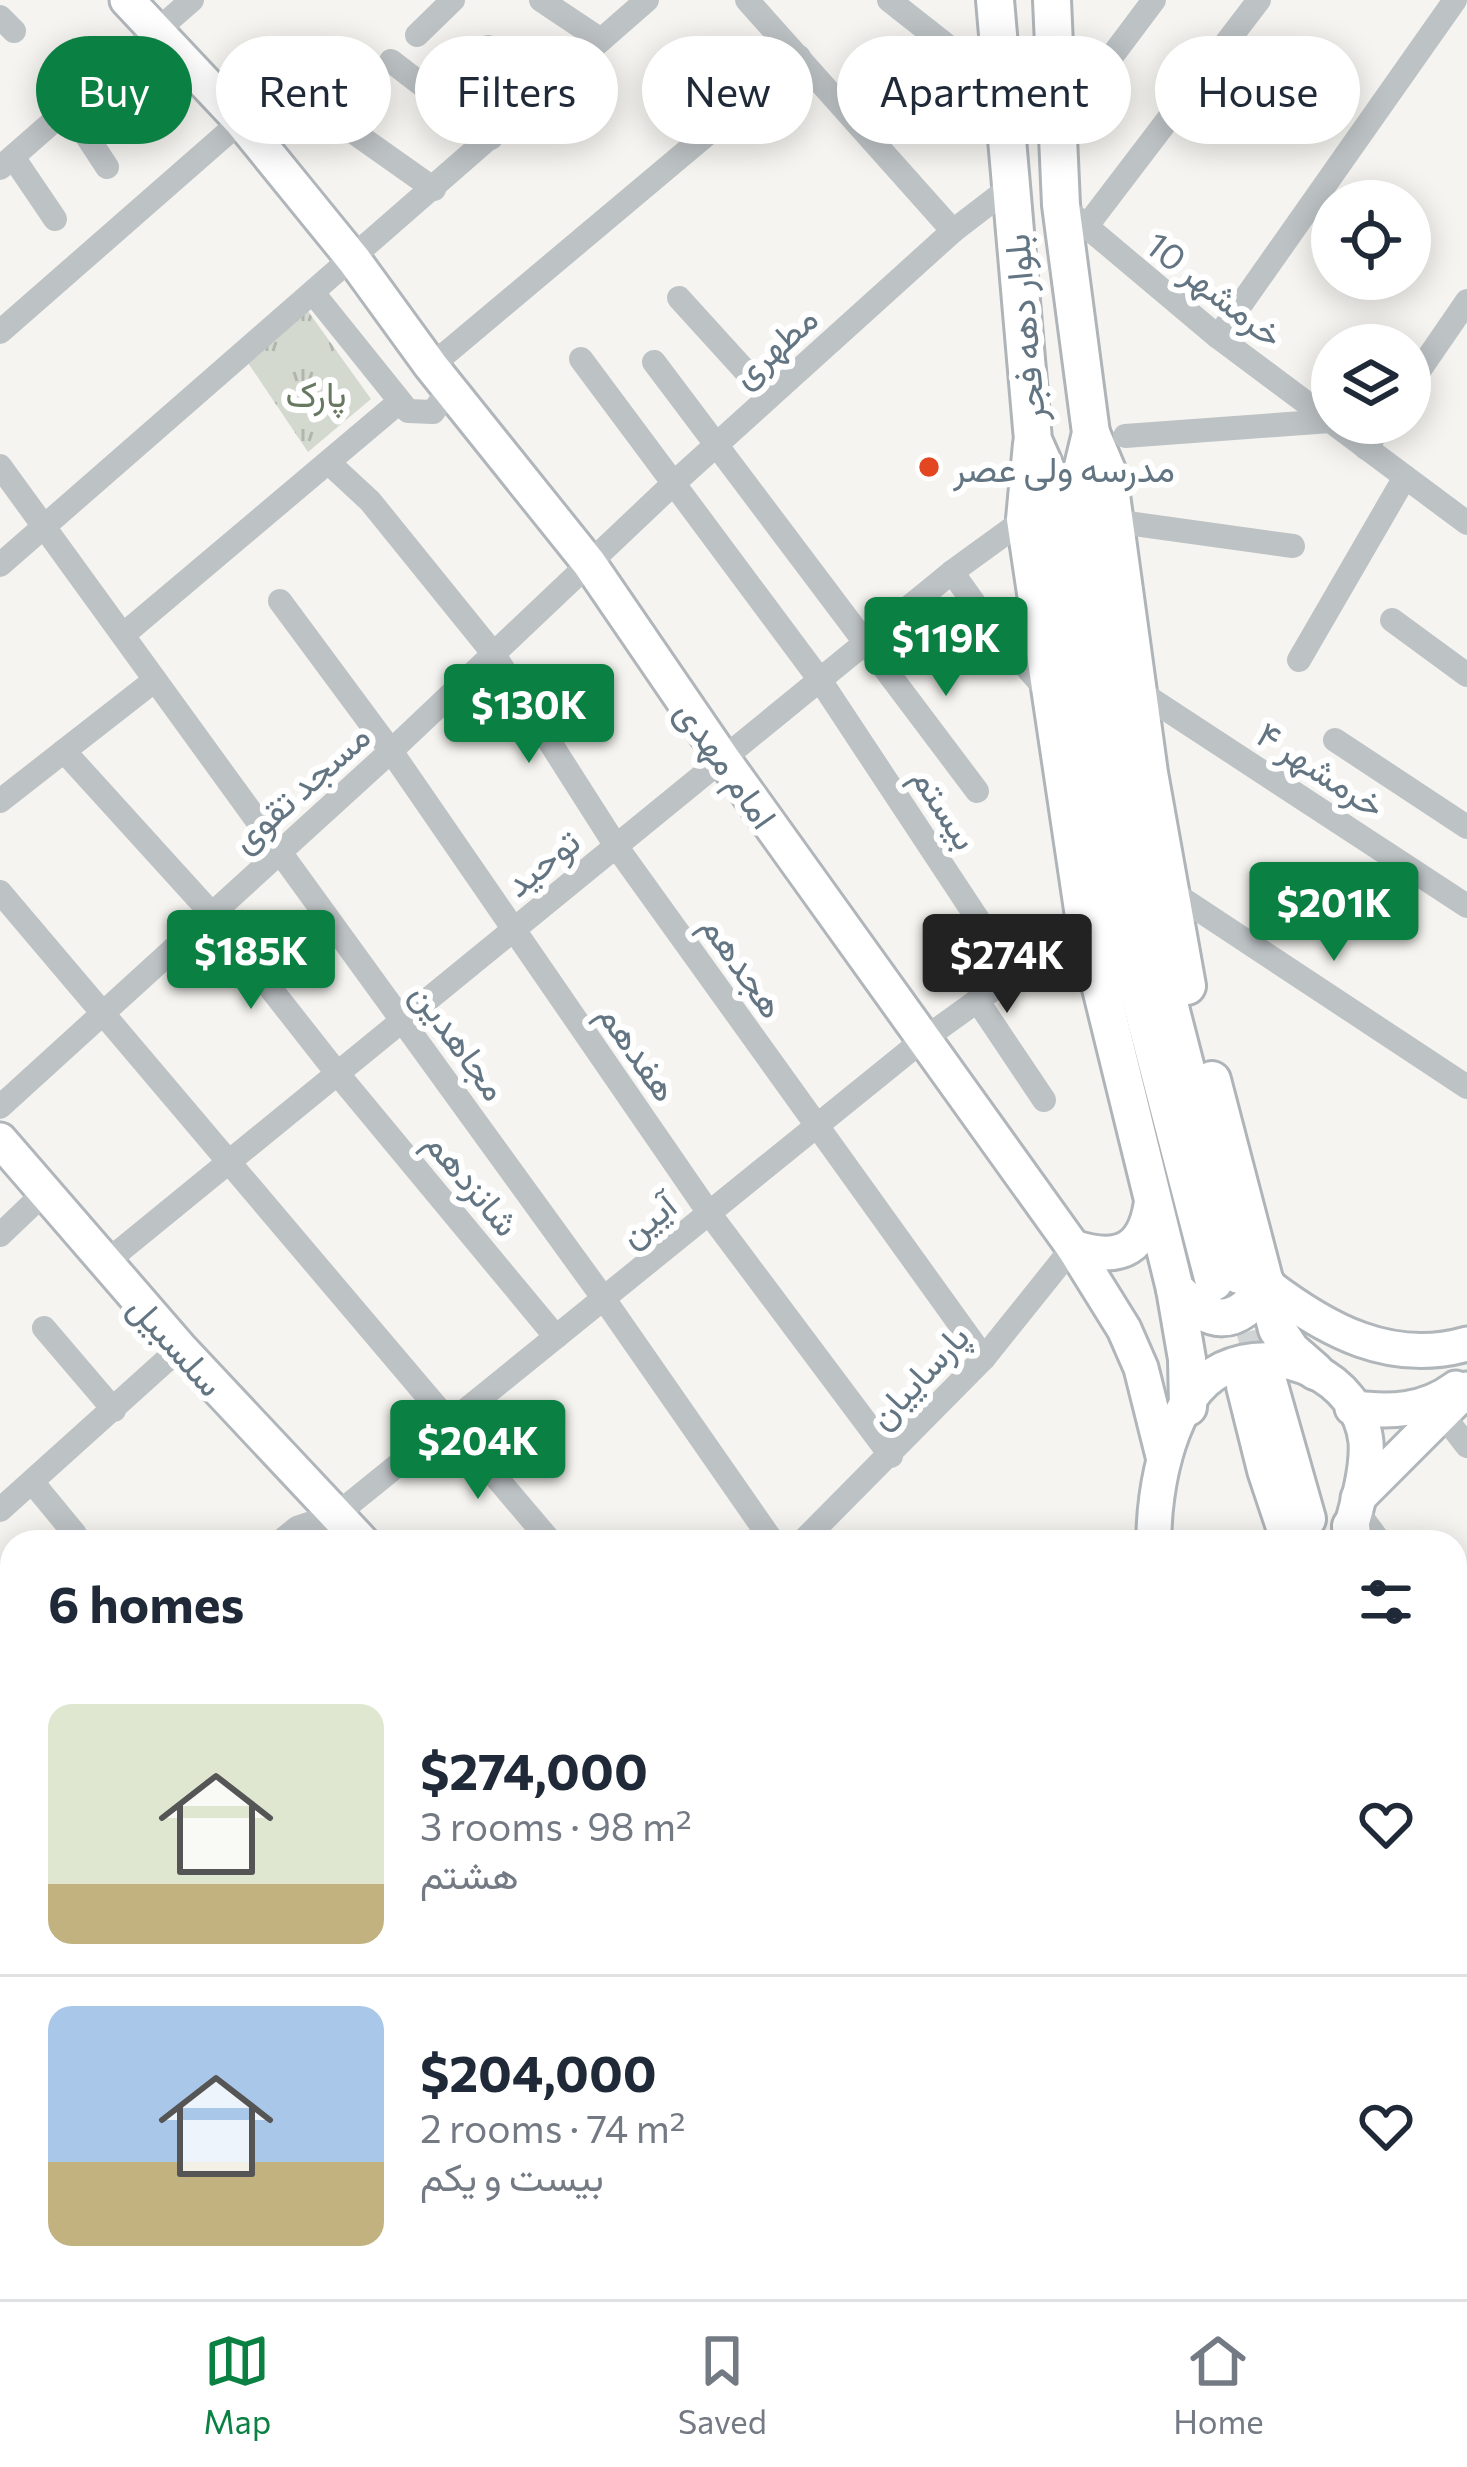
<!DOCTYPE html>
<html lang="en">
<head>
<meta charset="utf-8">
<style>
	body { margin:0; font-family:Commissioner,Vazirmatn,sans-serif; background:#f2f2f3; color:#1f2937; height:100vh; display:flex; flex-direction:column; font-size:45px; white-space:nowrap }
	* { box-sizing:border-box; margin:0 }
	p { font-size:39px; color:#747a83 }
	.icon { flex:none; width:66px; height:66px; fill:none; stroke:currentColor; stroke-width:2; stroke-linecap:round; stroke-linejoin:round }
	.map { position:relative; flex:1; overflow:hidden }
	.sheet { position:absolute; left:0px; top:1530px; width:1467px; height:771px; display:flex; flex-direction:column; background:#fff; border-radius:36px 36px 0 0; box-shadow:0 6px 30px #0003 }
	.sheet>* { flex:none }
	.top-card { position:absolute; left:36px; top:36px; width:1395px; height:108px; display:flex; gap:24px }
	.fabs { position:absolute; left:1311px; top:180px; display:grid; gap:24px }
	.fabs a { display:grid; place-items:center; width:120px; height:120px; border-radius:50%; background:#fff; box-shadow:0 6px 30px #0003; font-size:60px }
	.price { position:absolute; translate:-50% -102px; padding:0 27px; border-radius:12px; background:#0b8043; color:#fff; font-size:39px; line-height:78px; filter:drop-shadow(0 3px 6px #0008) }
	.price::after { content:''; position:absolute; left:50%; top:72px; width:36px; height:27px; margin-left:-18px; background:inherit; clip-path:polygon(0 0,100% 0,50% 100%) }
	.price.current { background:#222; color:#fff }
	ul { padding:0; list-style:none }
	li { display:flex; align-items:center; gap:36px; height:300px; padding:0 48px }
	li+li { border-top:3px solid #e0e1e3 }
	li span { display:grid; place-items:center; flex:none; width:336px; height:240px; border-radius:24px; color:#555 }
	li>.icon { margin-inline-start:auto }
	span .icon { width:144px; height:144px; fill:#fffc; stroke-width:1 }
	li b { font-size:51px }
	h2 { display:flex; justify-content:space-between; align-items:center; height:144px; padding:0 48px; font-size:51px }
	.pill { padding:0 42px; border-radius:54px; background:#fff; box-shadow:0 6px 30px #0003; font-size:42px; line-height:108px }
	.pill.current { background:#0b8043; color:#fff }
	.tabs { display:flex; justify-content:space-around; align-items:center; height:168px; border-top:3px solid #e0e1e3; background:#fff; font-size:33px; color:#747a83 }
	.tabs a { display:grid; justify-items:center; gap:6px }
	.tabs .current { color:#0b8043 }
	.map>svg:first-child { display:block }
	.grass { fill:url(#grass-tufts) }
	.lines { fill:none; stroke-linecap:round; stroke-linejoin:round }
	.primary-tunnel { stroke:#d0d4d4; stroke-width:36; stroke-dasharray:36 18; stroke-linecap:butt }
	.secondary-casing { stroke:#b0b6ba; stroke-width:39 }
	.primary-casing { stroke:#afb4b8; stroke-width:42 }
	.street { stroke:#bdc2c5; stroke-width:24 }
	.secondary { stroke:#fff; stroke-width:33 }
	.primary { stroke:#fff; stroke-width:36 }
	.poi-dot { fill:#e34722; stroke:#fff; stroke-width:4.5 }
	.labels { text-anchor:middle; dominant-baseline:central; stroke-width:12; stroke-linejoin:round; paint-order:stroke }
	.street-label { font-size:36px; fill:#637582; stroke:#fff }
	.park-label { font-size:36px; fill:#687962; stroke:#fff }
	.poi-label { font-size:36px; fill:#637582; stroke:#fff; text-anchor:start }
</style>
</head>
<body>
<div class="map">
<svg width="1467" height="2299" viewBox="0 0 1467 2299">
	<defs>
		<pattern id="grass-tufts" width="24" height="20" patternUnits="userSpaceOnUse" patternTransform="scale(3)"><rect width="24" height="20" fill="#d4d9d0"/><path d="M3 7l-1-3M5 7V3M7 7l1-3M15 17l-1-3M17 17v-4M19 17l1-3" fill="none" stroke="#b0b5ae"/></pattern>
	</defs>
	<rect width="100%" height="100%" fill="#f5f4f0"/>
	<!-- grass -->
	<path class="grass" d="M305,307l66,92 -63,53 -62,-92z"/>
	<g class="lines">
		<!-- primary-tunnel -->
		<g class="primary-tunnel">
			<path d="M1240,1278l29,107"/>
			<path d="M1313,1540v2"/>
		</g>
		<!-- secondary casing -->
		<g class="secondary-casing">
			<g id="secondary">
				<path d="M127,0l114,121 113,139 77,106 158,197 134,196 350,488 51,82 17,39 23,92"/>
				<path d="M0,1140l180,208 182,194"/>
				<path d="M1073,1247c49,16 73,1 79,-49"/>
				<path d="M1267,1285c59,45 124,81 200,59"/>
				<path d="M1352,1408c38,4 72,4 104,-20"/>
				<path d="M1358,1498l109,-109"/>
				<path d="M1154,1542c-1,-52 16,-148 69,-173 56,-27 136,7 143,73 2,31 -11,70 -19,100"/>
				<path d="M0,2203l12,11"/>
				<path d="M84,2289l3,10"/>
				<path d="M126,2289c37,10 69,8 106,0"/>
				<path d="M1147,2289l11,10"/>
				<path d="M258,2299l12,-10"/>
				<path d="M300,2299l13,-10"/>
			</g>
		</g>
		<!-- primary casing -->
		<g class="primary-casing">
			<g id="primary">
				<path d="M995,0l38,440 19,43 54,384 108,415"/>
				<path d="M1052,0l9,205 30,228 -11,46 29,232 27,164 103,400"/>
				<path d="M1091,433l17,40 41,300 38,213"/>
				<path d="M1032,444l-7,75 60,404 90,366 12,70 1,48"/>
				<path d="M1212,1080l65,249 14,21 24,21"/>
				<path d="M1175,1289c37,37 59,40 92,-4"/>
				<path d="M1269,1385l38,134"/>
				<path d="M1245,1386l21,84 24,72"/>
				<path d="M1351,1526l2,16"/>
				<path d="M1455,1836l12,22"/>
				<path d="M1455,1898l12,22"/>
				<path d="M1455,1948l12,22"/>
				<path d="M1455,2009l12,23"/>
			</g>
		</g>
		<!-- street -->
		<g class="street">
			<path d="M541,0l60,40"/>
			<path d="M747,0l206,231"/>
			<path d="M889,0l113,89"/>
			<path d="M0,17l14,14"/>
			<path d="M417,35l36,-35"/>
			<path d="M488,47l58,42"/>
			<path d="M391,61l100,77"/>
			<path d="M69,109l38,58"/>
			<path d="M289,117l19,-17 126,89"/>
			<path d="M1058,128l96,-128"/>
			<path d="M13,157l42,62"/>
			<path d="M0,168l192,-168"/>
			<path d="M1061,205l157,132 114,85"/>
			<path d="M1086,227l173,-227"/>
			<path d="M314,294l94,117 25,1 17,-23"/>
			<path d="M679,298l90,99"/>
			<path d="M0,332l241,-211"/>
			<path d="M1218,337l237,-337"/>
			<path d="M581,359l239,321 194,294"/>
			<path d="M654,362l323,429"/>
			<path d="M431,366l368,-309"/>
			<path d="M1410,384l57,-83"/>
			<path d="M1333,423l134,100"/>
			<path d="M1125,436l205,-15"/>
			<path d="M1366,448l17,-25"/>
			<path d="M329,463l41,38 123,152 123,193 368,512"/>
			<path d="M0,466l604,833 169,243"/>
			<path d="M1113,521l180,25"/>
			<path d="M0,565l647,-565"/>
			<path d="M952,572l37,52 59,68"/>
			<path d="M280,601l111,150 318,462 182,243"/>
			<path d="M1392,620l75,55"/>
			<path d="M123,635l275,-232"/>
			<path d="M1299,660l106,-183"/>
			<path d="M1137,690l330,216"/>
			<path d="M1335,740l132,87"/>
			<path d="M64,751l148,163 125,159 219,264"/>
			<path d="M0,801l155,-121"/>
			<path d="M1169,890l298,197"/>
			<path d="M0,892l551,650"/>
			<path d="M977,1000l67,100"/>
			<path d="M0,1107l391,-356 283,-268 279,-252 56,-43"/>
			<path d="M0,1235l44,-42"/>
			<path d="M105,1263l847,-691 73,-53"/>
			<path d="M44,1328l70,82"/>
			<path d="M1443,1415l24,31"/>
			<path d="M33,1483l42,51"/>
			<path d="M1354,1507l26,35"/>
			<path d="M0,1510l180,-162"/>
			<path d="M280,1542l17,-14 39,-13 588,-476 131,-94"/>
			<path d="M802,1542l182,-184 89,-111"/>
			<path d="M1455,1643l12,17"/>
			<path d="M0,1647l12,-10"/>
			<path d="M0,1779l12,-10"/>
			<path d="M0,1940l12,-10"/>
			<path d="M0,2027l12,18"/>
			<path d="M0,2116l12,-11"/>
			<path d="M1455,2245l7,-6"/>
			<path d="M430,2289l6,10"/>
			<path d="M664,2289l8,10"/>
			<path d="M972,2289l6,10"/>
			<path d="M13,2299l11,-10"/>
			<path d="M730,2299l15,-10"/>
			<path d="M1186,2299l8,-10"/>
			<path d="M1391,2299l12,-10"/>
		</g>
		<!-- secondary -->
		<use href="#secondary" class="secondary"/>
		<!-- primary -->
		<use href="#primary" class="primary"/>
	</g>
	<!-- markers -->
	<circle class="poi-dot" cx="929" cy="467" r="12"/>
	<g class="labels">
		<!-- street labels -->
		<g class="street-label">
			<text transform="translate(1216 288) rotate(38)">خرمشهر 10</text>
			<text transform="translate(1022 328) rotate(-95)">بلوار دهه فجر</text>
			<text transform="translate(773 345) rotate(-42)">مطهری</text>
			<text transform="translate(728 763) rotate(55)">امام مهدی</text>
			<text transform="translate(1322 768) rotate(33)">خرمشهر ۴</text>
			<text transform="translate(299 786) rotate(-42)">مسجد تقوی</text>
			<text transform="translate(947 807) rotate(57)">بیستم</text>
			<text transform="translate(541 861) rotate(-39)">توحید</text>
			<text transform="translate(745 965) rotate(55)">هجدهم</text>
			<text transform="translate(461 1040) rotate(54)">مجاهدین</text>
			<text transform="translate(640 1051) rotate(55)">هفدهم</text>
			<text transform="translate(474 1182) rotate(50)">شانزدهم</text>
			<text transform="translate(646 1218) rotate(-39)">آیین</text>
			<text transform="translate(178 1344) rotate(48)">سلسبیل</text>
			<text transform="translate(917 1375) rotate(-47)">پارساییان</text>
		</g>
		<!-- park labels -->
		<g class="park-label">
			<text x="316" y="392">پارک</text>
		</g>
		<!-- poi labels -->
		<g class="poi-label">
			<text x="953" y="467">مدرسه ولی عصر</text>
		</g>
	</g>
</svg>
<div class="fabs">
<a><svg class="icon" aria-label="locate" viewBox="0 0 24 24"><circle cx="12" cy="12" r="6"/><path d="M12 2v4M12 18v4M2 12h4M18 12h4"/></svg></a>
<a><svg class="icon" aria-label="layers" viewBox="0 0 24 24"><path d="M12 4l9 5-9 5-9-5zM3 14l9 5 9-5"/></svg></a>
</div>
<b class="price" style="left:946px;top:699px">$119K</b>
<b class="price" style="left:529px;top:766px">$130K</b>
<b class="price" style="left:1334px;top:964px">$201K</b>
<b class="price" style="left:251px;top:1012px">$185K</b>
<b class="price current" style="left:1007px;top:1016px">$274K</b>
<b class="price" style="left:478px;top:1502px">$204K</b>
<div class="top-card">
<a class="pill current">Buy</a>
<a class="pill">Rent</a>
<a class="pill">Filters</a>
<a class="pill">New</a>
<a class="pill">Apartment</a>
<a class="pill">House</a>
</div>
<section class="sheet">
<h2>6 homes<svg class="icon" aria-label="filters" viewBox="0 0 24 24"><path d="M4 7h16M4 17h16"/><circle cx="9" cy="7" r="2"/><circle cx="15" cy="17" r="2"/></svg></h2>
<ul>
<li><span style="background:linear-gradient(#dfe7d0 75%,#c2b280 0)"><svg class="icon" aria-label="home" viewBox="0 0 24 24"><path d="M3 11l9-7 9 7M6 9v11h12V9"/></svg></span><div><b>$274,000</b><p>3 rooms · 98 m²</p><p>هشتم</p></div><svg class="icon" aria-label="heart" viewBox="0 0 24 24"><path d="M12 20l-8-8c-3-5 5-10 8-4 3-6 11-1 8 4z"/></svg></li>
<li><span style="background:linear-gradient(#a9c7e8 65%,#c2b280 0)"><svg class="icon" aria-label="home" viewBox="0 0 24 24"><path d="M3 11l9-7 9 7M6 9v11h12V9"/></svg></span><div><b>$204,000</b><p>2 rooms · 74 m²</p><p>بیست و یکم</p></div><svg class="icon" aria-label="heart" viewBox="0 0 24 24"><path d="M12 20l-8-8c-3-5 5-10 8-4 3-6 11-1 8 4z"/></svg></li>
</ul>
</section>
</div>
<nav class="tabs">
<a class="current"><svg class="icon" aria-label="map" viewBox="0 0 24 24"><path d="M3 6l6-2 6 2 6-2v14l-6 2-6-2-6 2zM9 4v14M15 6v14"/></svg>Map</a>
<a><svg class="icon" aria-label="saved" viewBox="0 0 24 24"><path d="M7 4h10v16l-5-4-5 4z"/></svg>Saved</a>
<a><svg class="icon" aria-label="home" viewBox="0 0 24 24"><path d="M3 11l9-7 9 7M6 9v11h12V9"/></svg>Home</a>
</nav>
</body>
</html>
